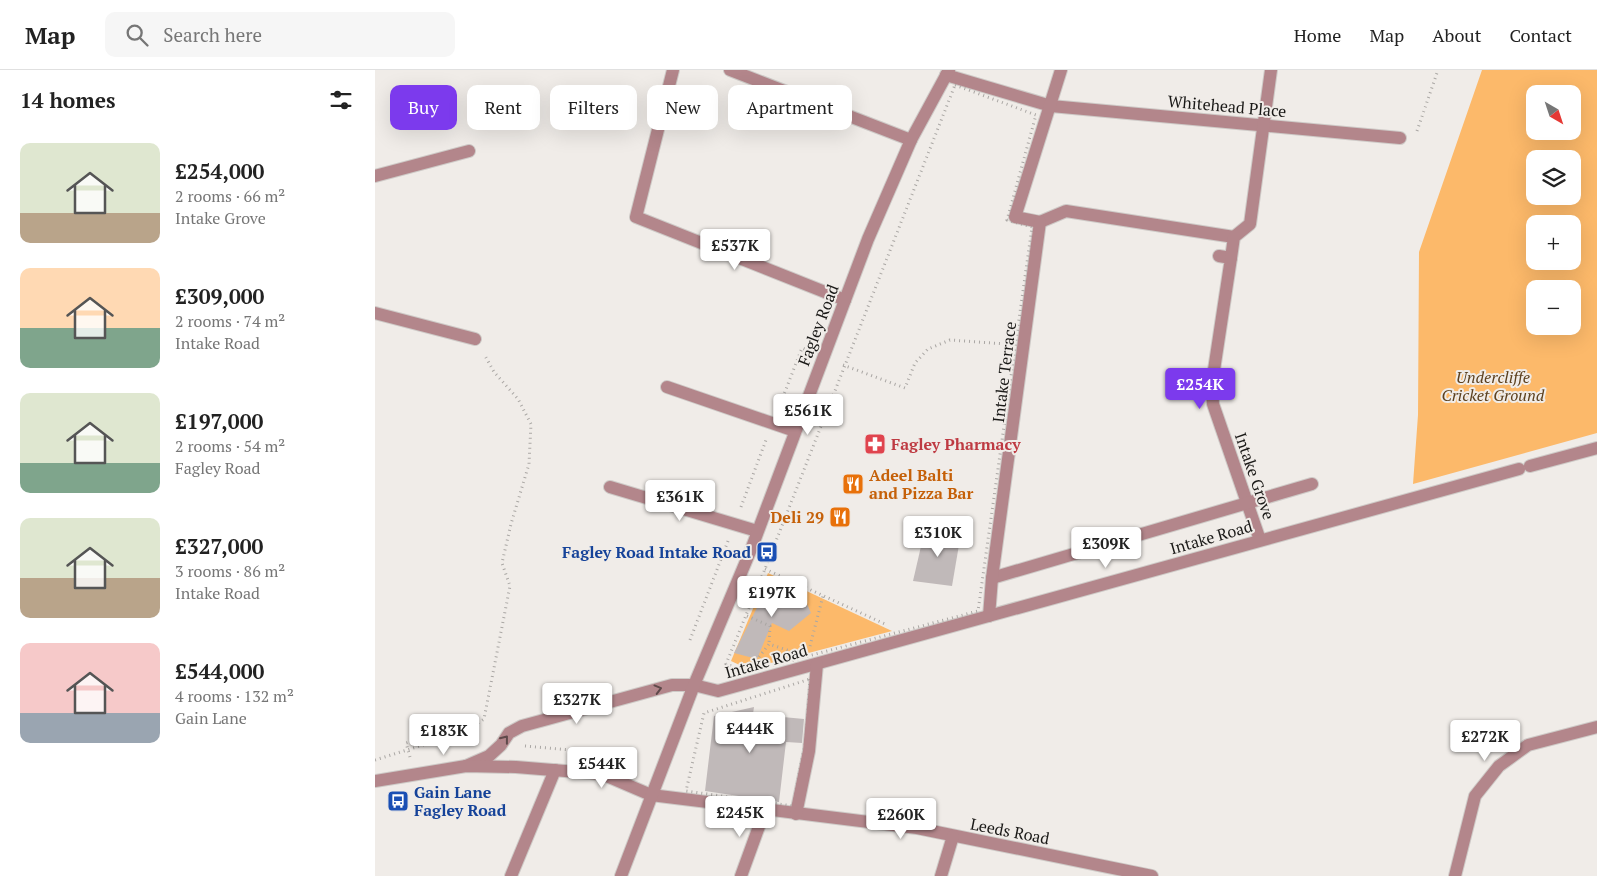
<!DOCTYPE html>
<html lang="en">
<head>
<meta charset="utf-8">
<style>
	body { margin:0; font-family:"PT Serif",serif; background:#f6f6f6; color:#222; height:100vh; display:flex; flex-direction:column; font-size:19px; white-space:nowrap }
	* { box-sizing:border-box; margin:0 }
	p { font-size:16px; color:#767676 }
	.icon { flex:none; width:28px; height:28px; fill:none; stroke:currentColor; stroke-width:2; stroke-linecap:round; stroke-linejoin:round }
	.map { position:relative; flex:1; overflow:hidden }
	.panel { display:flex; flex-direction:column; background:#fff; width:375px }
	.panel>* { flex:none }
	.top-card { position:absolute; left:15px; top:15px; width:475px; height:45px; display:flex; gap:10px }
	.needle { width:32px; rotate:141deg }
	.buttons { position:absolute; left:1151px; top:15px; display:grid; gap:10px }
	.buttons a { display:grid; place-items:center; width:55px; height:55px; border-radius:10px; background:#fff; box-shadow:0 5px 20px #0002; font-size:25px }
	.price { position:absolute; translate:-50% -42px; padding:0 11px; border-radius:5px; background:#fff; color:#222; font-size:16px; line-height:32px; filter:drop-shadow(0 1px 2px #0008) }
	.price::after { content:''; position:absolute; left:50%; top:30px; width:15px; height:11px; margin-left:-8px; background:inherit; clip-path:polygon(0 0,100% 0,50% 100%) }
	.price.current { background:#7c3aed; color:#fff }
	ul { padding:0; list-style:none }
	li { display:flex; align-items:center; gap:15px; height:125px; padding:0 20px }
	li span { display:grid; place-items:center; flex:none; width:140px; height:100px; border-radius:10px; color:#555 }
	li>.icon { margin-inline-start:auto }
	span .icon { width:60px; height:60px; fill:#fffc; stroke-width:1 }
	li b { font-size:21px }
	h2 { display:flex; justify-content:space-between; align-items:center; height:60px; padding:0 20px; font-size:21px }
	.tag { padding:0 18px; border-radius:10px; background:#fff; box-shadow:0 5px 20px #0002; font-size:18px; line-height:45px }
	.tag.current { background:#7c3aed; color:#fff }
	header { display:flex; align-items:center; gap:30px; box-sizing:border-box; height:70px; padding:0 25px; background:#fff; border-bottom:1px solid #e0e0e0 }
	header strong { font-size:24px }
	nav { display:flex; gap:28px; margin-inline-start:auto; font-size:18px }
	.search { width:350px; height:45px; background:#f6f6f6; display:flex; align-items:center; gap:12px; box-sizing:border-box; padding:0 18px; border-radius:10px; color:#767676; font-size:19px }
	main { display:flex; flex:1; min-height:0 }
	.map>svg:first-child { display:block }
	.green { fill:#fcb96a; fill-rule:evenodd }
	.building { fill:#c0b9b9 }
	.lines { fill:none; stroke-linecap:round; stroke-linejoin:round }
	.minor-casing { stroke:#cecac7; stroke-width:14 }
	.path { stroke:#aaa7a4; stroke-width:3; stroke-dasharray:1 4; stroke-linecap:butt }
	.minor { stroke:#b3868b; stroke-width:12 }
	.oneway { stroke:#5f4a4b }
	.labels { text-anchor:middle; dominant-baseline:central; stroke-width:4; stroke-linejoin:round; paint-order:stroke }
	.street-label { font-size:16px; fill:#1a1917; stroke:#f0ece8 }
	.park-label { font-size:16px; font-style:italic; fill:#5c401e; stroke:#f0ece8 }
	.health-label { font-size:16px; font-weight:bold; fill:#be3a42; stroke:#f0ece8; text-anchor:start }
	.food-label { font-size:16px; font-weight:bold; fill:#c56008; stroke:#f0ece8; text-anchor:start }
	.transit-label { font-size:16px; font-weight:bold; fill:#164399; stroke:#f0ece8; text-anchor:end }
</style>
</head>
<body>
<header>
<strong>Map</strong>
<div class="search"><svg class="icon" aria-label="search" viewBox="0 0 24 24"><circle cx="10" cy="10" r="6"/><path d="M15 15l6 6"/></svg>Search here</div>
<nav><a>Home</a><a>Map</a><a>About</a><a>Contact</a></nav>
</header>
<main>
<section class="panel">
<h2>14 homes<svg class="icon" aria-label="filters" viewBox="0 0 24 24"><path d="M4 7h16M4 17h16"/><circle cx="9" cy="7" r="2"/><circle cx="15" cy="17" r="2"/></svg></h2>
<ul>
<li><span style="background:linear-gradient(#dfe7d0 70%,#b9a48a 0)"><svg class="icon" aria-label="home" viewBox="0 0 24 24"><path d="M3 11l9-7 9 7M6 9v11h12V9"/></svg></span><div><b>£254,000</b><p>2 rooms · 66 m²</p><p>Intake Grove</p></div></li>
<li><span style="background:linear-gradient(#ffd9b3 60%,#7fa58c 0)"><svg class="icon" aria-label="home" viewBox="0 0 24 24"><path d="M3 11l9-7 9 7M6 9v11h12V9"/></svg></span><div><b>£309,000</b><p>2 rooms · 74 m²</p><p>Intake Road</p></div></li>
<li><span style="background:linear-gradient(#dfe7d0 70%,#7fa58c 0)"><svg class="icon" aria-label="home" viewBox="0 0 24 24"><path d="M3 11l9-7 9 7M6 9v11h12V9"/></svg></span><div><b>£197,000</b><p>2 rooms · 54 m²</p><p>Fagley Road</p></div></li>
<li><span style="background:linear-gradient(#dfe7d0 60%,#b9a48a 0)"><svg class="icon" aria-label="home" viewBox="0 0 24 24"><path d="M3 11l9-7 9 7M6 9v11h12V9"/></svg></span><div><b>£327,000</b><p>3 rooms · 86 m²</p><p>Intake Road</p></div></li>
<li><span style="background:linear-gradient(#f6c9c9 70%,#9aa5b1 0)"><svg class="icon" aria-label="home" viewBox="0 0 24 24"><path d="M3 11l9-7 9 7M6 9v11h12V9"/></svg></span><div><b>£544,000</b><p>4 rooms · 132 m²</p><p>Gain Lane</p></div></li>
</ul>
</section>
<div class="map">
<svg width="1222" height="806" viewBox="0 0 1222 806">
	<rect width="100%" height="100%" fill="#f0ece8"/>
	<!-- green -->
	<g class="green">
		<path d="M1107,0h115v363l-184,51 5,-69 1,-163zM1160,24h38v37h-38zM1160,89h38v37h-38zM1160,154h38v37h-38zM1160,219h38v37h-38z"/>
		<path d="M393,503l124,58 -144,38 -17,-8z"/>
	</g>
	<!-- building -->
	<g class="building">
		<path d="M550,459l36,4 -9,53 -39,-5z"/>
		<path d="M395,512l34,15 7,16 -22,18 -17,-8 -15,36 -23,-6z"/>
		<path d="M379,637l-1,7 51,5 -2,24 -16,-1 -7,60 -74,-11 9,-75z"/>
	</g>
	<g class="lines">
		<!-- minor casing -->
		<g class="minor-casing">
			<g id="minor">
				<path d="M298,0l-37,147 209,83"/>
				<path d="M355,0l181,70"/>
				<path d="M571,5l105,31 349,32"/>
				<path d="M0,106l94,-25"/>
				<path d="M665,152l26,-11 168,26"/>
				<path d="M665,152l-25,-5 46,-147"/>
				<path d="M844,186l12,2 -19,125 1,21 47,136"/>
				<path d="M856,188l3,-21 16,-13 21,-154"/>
				<path d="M0,243l100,26"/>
				<path d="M292,317l128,44"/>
				<path d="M1155,396l67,-18"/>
				<path d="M235,417l147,44"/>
				<path d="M617,508l320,-94"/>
				<path d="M614,546l3,-38 48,-356"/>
				<path d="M91,696l23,-10 12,-11 8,-12 13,-7 150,-41h22l24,6 801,-222"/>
				<path d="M0,711l91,-15 50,1 86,7 49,21 266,33 235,48"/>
				<path d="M421,744l13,-63 8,-87"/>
				<path d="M136,806l44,-106"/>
				<path d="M246,806l73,-191 58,-138 116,-308 43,-99 38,-70"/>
				<path d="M366,806l24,-66"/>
				<path d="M566,806l12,-40"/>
				<path d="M1080,806l20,-80 24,-30 29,-21 69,-18"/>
			</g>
		</g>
		<!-- path -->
		<g class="path">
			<path d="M580,15l81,30 -29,105 25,7 -54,384 -230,61 -22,-8 39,-95z"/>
			<path d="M1042,61l21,-61"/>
			<path d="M468,295l62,23 10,-25 13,-14 22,-9 56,4"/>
			<path d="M404,337l23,-59 5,2"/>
			<path d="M366,437l25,-67"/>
			<path d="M390,499l120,55"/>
			<path d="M372,546l23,10 -1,18"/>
			<path d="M315,570l38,-99"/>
			<path d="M435,576l13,-50"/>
			<path d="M381,591l13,-17 21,7"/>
			<path d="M435,609l-4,59 -13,68 -107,-15 18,-78z"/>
			<path d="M150,676l57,5 3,3"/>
			<path d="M35,687l-4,-14 34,-10 31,-5 13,-9 26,-133 -8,-23 9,-39 18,-60 2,-40 -13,-25 -24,-27 -10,-18"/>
			<path d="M0,690l48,-15 20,-3 26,2"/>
		</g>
		<!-- minor -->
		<use href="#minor" class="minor"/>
	</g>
	<!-- one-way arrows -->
	<defs><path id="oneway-chevron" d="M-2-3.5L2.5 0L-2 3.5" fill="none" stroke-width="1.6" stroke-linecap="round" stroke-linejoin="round" transform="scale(1.25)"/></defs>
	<g class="oneway">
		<use href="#oneway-chevron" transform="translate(283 619) rotate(-15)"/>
		<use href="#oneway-chevron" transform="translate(130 669) rotate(-52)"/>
	</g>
	<!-- icons -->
	<defs>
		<g id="pharmacy-square" transform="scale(1.125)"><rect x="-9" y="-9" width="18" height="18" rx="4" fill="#e0444e" stroke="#f0ece8"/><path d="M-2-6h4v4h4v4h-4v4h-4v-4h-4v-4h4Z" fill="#fff"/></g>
		<g id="restaurant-square" transform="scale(1.125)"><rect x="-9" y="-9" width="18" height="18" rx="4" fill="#e8710a" stroke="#f0ece8"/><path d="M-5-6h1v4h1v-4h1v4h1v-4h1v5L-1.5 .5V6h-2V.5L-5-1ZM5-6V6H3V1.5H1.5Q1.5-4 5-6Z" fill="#fff"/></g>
		<g id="bus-square" transform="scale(1.125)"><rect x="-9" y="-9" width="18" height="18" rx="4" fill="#1a4fb4" stroke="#f0ece8"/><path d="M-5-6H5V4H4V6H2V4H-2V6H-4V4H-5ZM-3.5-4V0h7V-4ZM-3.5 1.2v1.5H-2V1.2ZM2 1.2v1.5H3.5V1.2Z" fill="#fff"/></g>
	</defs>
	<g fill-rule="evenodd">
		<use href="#pharmacy-square" x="500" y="374"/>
		<use href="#restaurant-square" x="478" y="414"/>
		<use href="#restaurant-square" x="465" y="447"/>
		<use href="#bus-square" x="392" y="482"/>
		<use href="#bus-square" x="23" y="731"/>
	</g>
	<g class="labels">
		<!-- street labels -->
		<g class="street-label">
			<text transform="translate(852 36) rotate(5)">Whitehead Place</text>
			<text transform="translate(443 255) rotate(-69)">Fagley Road</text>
			<text transform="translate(629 302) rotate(-83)">Intake Terrace</text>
			<text transform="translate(880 406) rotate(71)">Intake Grove</text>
			<text transform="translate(836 467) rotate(-16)">Intake Road</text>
			<text transform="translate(391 591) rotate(-16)">Intake Road</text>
			<text transform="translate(635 761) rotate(11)">Leeds Road</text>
		</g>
		<!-- park labels -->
		<g class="park-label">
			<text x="1118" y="307">Undercliffe<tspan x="1118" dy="18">Cricket Ground</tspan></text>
		</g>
		<!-- health labels -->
		<g class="health-label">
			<text x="516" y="374">Fagley Pharmacy</text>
		</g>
		<!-- food labels -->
		<g class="food-label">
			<text x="494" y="405">Adeel Balti<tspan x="494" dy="18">and Pizza Bar</tspan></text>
			<text x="449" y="447" text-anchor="end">Deli 29</text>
		</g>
		<!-- transit labels -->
		<g class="transit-label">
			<text x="376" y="482">Fagley Road Intake Road</text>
			<text x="39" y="722" text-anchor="start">Gain Lane<tspan x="39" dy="18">Fagley Road</tspan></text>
		</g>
	</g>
</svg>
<div class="buttons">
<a><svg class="needle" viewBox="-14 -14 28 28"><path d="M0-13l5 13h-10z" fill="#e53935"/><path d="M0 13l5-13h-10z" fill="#767676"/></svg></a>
<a><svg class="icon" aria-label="layers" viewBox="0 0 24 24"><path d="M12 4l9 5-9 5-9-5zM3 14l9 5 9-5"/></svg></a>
<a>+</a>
<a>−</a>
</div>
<b class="price" style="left:360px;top:201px">£537K</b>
<b class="price current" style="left:825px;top:340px">£254K</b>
<b class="price" style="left:433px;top:366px">£561K</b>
<b class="price" style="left:305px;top:452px">£361K</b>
<b class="price" style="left:563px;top:488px">£310K</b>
<b class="price" style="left:731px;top:499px">£309K</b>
<b class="price" style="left:397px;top:548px">£197K</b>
<b class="price" style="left:202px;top:655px">£327K</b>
<b class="price" style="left:375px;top:684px">£444K</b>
<b class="price" style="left:69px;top:686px">£183K</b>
<b class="price" style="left:1110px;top:692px">£272K</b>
<b class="price" style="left:227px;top:719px">£544K</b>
<b class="price" style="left:365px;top:768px">£245K</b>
<b class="price" style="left:526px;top:770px">£260K</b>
<div class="top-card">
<a class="tag current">Buy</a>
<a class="tag">Rent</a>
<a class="tag">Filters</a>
<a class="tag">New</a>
<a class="tag">Apartment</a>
</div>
</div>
</main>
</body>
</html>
